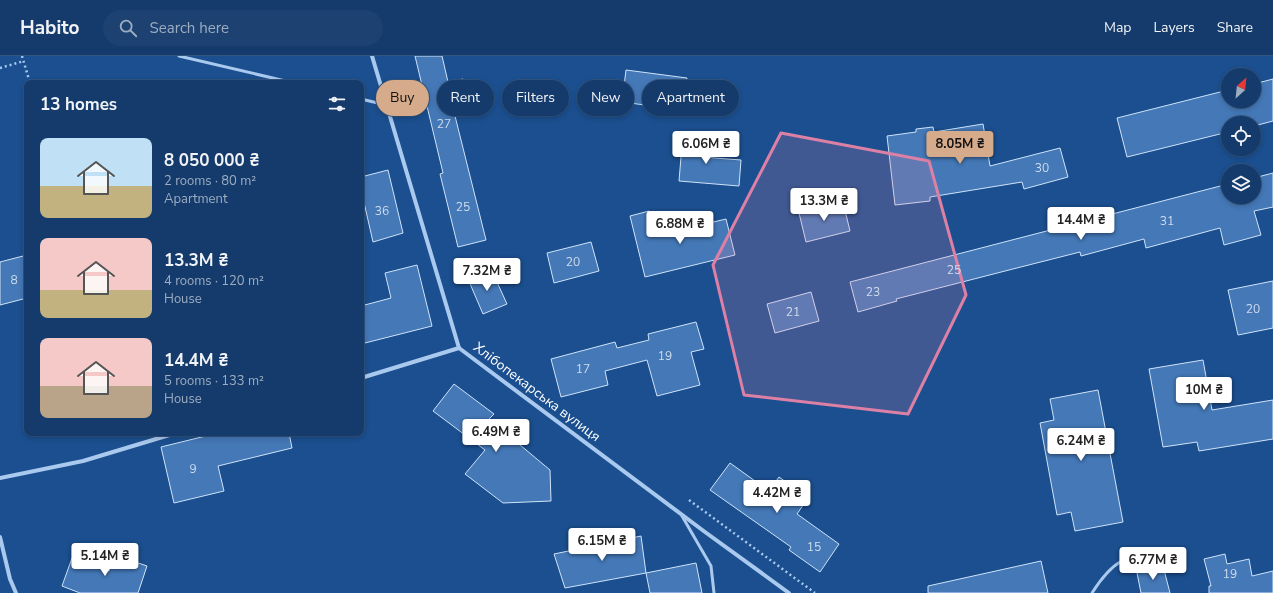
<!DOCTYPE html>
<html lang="en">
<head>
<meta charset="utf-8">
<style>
	body { margin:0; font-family:"Nunito Sans",sans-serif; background:#1d4271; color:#f1f3f6; height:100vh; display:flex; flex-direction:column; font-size:15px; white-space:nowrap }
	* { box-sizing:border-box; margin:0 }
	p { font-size:13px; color:#9dadc1 }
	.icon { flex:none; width:22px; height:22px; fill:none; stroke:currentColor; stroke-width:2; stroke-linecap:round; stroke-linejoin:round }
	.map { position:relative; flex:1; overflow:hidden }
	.side { position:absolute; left:24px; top:24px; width:340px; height:356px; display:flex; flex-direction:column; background:#143b6b; border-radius:8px; box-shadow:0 2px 6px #0003,0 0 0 1px #33557e }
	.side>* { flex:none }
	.banner { position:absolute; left:376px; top:24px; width:380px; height:36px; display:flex; gap:8px }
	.needle { width:26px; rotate:27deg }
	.fabs { position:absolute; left:1221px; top:12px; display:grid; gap:8px }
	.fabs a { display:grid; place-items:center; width:40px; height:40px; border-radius:50%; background:#143b6b; box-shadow:0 2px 6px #0003,0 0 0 1px #33557e; font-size:20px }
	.price { position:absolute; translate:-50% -34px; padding:0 9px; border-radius:4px; background:#fff; color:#222; font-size:13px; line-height:26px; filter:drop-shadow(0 1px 2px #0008) }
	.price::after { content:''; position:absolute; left:50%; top:24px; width:12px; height:9px; margin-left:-6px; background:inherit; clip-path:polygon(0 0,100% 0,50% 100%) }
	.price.current { background:#d6ab8b; color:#111 }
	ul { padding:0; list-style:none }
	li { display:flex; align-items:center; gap:12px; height:100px; padding:0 16px }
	li span { display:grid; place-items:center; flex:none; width:112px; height:80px; border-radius:8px; color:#555 }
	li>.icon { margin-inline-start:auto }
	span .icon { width:48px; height:48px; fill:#fffc; stroke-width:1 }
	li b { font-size:17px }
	h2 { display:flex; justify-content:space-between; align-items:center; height:48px; padding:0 16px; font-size:17px }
	.pill { padding:0 14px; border-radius:18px; background:#143b6b; box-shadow:0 2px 6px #0003,0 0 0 1px #33557e; font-size:14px; line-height:36px }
	.pill.current { background:#d6ab8b; color:#111 }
	header { display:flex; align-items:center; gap:24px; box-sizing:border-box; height:56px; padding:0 20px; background:#143b6b; border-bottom:1px solid #33557e }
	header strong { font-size:19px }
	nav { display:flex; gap:22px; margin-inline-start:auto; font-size:14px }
	.search { width:280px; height:36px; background:#1d4271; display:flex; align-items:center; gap:10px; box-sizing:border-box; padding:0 14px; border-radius:22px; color:#9dadc1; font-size:15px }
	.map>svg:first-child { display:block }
	.building { fill:#4478b7; stroke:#cfe3fa }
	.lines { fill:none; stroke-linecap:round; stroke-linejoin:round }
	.path { stroke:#a9c9ee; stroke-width:2.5; stroke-dasharray:2 3; stroke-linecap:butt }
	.service { stroke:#a9c9ee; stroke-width:3 }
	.minor { stroke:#a9c9ee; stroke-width:4 }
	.marked { fill:#dd80a5; fill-opacity:0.2; stroke:#dd80a5; stroke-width:3; stroke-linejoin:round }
	.labels { text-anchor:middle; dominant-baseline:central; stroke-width:3.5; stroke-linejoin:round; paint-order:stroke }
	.number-label { font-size:12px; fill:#d0dded }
	.street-label { font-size:14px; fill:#fff; stroke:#1b4f8f }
</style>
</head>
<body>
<header>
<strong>Habito</strong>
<div class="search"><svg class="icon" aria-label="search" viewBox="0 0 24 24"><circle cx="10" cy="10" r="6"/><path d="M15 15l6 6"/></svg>Search here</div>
<nav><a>Map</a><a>Layers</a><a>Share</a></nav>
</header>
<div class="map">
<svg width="1273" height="537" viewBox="0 0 1273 537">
	<rect width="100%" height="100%" fill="#1b4f8f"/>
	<!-- building -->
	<g class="building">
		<path d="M415,0h27l6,26 15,-3 6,25 -16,4 33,132 -28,7 -18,-73 3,-1z"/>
		<path d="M626,14l61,8 -4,32 -61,-8z"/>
		<path d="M1273,23v42l-19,5v-3h-26v9l-101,25 -10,-39 111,-28v11h26v-17z"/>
		<path d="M983,68l7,42 70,-18 8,29 -44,12 -2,-7 -92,15v4l-35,4 -8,-69 29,-4v-3l17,-2 1,5z"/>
		<path d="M683,77l21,1 -2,23 39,3 -2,26 -60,-5z"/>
		<path d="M388,114l15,63 -30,9 -12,-53v-12z"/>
		<path d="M1273,117v34l-19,4 7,24 -37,10 -4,-17 -74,20 -2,-9 -63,17 -1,-4 -71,18 -113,29 1,2 -39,11 -8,-30 378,-98v13h26v-19z"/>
		<path d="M843,146l7,29 -44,11 -7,-29z"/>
		<path d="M649,155l6,25 71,-17 9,36 -90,22 -15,-61z"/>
		<path d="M591,186l8,29 -45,12 -7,-30z"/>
		<path d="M27,199v43l-27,7v-43z"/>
		<path d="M417,209l15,61 -71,18v-38l30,-8 -6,-25z"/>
		<path d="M491,213l16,35 -24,10 -15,-35z"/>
		<path d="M1273,225v47l-35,7 -10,-45z"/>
		<path d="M811,236l8,29 -44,12 -8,-29z"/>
		<path d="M696,266l8,27 -13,3 9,33 -43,11 -10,-36 -42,11 3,14 -47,12 -10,-38 64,-17 2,6 32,-8 -1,-6z"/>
		<path d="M1203,304l9,50 61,-10v39l-74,12 -2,-9 -34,5 -14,-78z"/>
		<path d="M454,328l40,30 -5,5 61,51 1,31 -48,2 -38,-29 20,-24 -52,-39z"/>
		<path d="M1098,334l25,132 -48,9 -4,-19 -14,3 -17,-92 14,-3 -4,-21z"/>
		<path d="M218,377h71l3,15 -74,18 6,25 -50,12 -13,-56z"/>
		<path d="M730,407l39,28 10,-14 29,21 -11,16 42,30 -19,28 -31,-22 2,-3 -81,-57z"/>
		<path d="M641,480l5,37 -81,15 -11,-34z"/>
		<path d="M1225,498l2,10 22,-5 3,17 21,-5v22h-64v-7h2l-7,-27z"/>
		<path d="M115,499l32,11 -9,27h-58l-18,-7 10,-28 37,13z"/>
		<path d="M1041,505l7,32h-120v-7z"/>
		<path d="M696,507l6,30h-52l-4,-20z"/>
		<path d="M1163,510l7,27h-29l-4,-20z"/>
	</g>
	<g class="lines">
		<!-- path -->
		<g class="path">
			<path d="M22,0l8,27"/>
			<path d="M0,12l24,-7"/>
			<path d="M689,444l126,93"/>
		</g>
		<!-- service -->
		<g class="service">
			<path d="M179,0l115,27"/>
			<path d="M361,43l25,6"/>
			<path d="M682,460l29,50 3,27"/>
			<path d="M1092,537c21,-33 32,-36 69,-43"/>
		</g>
		<!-- minor -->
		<g class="minor">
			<path d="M372,0l87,292 246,184 84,61"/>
			<path d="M361,322l98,-30"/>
			<path d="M0,422l83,-17 93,-28"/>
			<path d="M0,481l10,42 6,14"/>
		</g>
	</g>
	<!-- marked area -->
	<path class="marked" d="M781,77l148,28 37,134 -58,119 -164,-19 -31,-130z"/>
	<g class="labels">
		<!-- number labels -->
		<g class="number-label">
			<text x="444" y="68">27</text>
			<text x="1042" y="112">30</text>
			<text x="463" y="151">25</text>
			<text x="382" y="155">36</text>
			<text x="1167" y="165">31</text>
			<text x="573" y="206">20</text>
			<text x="954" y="214">25</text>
			<text x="14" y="224">8</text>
			<text x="873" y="236">23</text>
			<text x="1253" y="253">20</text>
			<text x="793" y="256">21</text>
			<text x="665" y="300">19</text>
			<text x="583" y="313">17</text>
			<text x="193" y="413">9</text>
			<text x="814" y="491">15</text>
			<text x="1230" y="518">19</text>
		</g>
		<!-- street labels -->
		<g class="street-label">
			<text transform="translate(537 336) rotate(37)">Хлібопекарська вулиця</text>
		</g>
	</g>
</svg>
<div class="fabs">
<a><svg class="needle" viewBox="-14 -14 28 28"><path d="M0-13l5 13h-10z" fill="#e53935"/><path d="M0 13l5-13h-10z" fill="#9dadc1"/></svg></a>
<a><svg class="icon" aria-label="locate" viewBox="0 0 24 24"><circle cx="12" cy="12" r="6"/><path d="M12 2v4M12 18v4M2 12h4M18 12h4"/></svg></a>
<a><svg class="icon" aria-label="layers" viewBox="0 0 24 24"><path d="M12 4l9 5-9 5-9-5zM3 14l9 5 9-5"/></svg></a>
</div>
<b class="price" style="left:706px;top:109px">6.06M ₴</b>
<b class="price current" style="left:960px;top:109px">8.05M ₴</b>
<b class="price" style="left:824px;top:166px">13.3M ₴</b>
<b class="price" style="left:1081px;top:185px">14.4M ₴</b>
<b class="price" style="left:680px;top:189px">6.88M ₴</b>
<b class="price" style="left:487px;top:236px">7.32M ₴</b>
<b class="price" style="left:1204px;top:355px">10M ₴</b>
<b class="price" style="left:496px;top:397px">6.49M ₴</b>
<b class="price" style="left:1081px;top:406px">6.24M ₴</b>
<b class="price" style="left:777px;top:458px">4.42M ₴</b>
<b class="price" style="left:602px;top:506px">6.15M ₴</b>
<b class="price" style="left:105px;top:521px">5.14M ₴</b>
<b class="price" style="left:1153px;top:525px">6.77M ₴</b>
<div class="banner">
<a class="pill current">Buy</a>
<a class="pill">Rent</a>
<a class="pill">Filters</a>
<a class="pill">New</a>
<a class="pill">Apartment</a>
</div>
<section class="side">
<h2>13 homes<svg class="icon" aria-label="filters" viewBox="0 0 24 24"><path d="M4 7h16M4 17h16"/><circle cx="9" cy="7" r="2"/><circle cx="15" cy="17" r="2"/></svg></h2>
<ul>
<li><span style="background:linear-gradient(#bfe0f5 60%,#c2b280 0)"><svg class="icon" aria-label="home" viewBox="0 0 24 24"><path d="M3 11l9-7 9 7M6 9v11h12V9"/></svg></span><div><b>8 050 000 ₴</b><p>2 rooms · 80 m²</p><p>Apartment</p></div></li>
<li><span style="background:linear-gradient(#f6c9c9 65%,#c2b280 0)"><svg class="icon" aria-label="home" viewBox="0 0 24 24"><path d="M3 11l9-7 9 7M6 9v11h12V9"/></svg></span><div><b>13.3M ₴</b><p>4 rooms · 120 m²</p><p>House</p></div></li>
<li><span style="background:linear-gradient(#f6c9c9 60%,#b9a48a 0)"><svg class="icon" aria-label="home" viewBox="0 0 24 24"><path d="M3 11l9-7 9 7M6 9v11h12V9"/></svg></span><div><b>14.4M ₴</b><p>5 rooms · 133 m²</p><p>House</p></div></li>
</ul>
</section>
</div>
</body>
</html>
